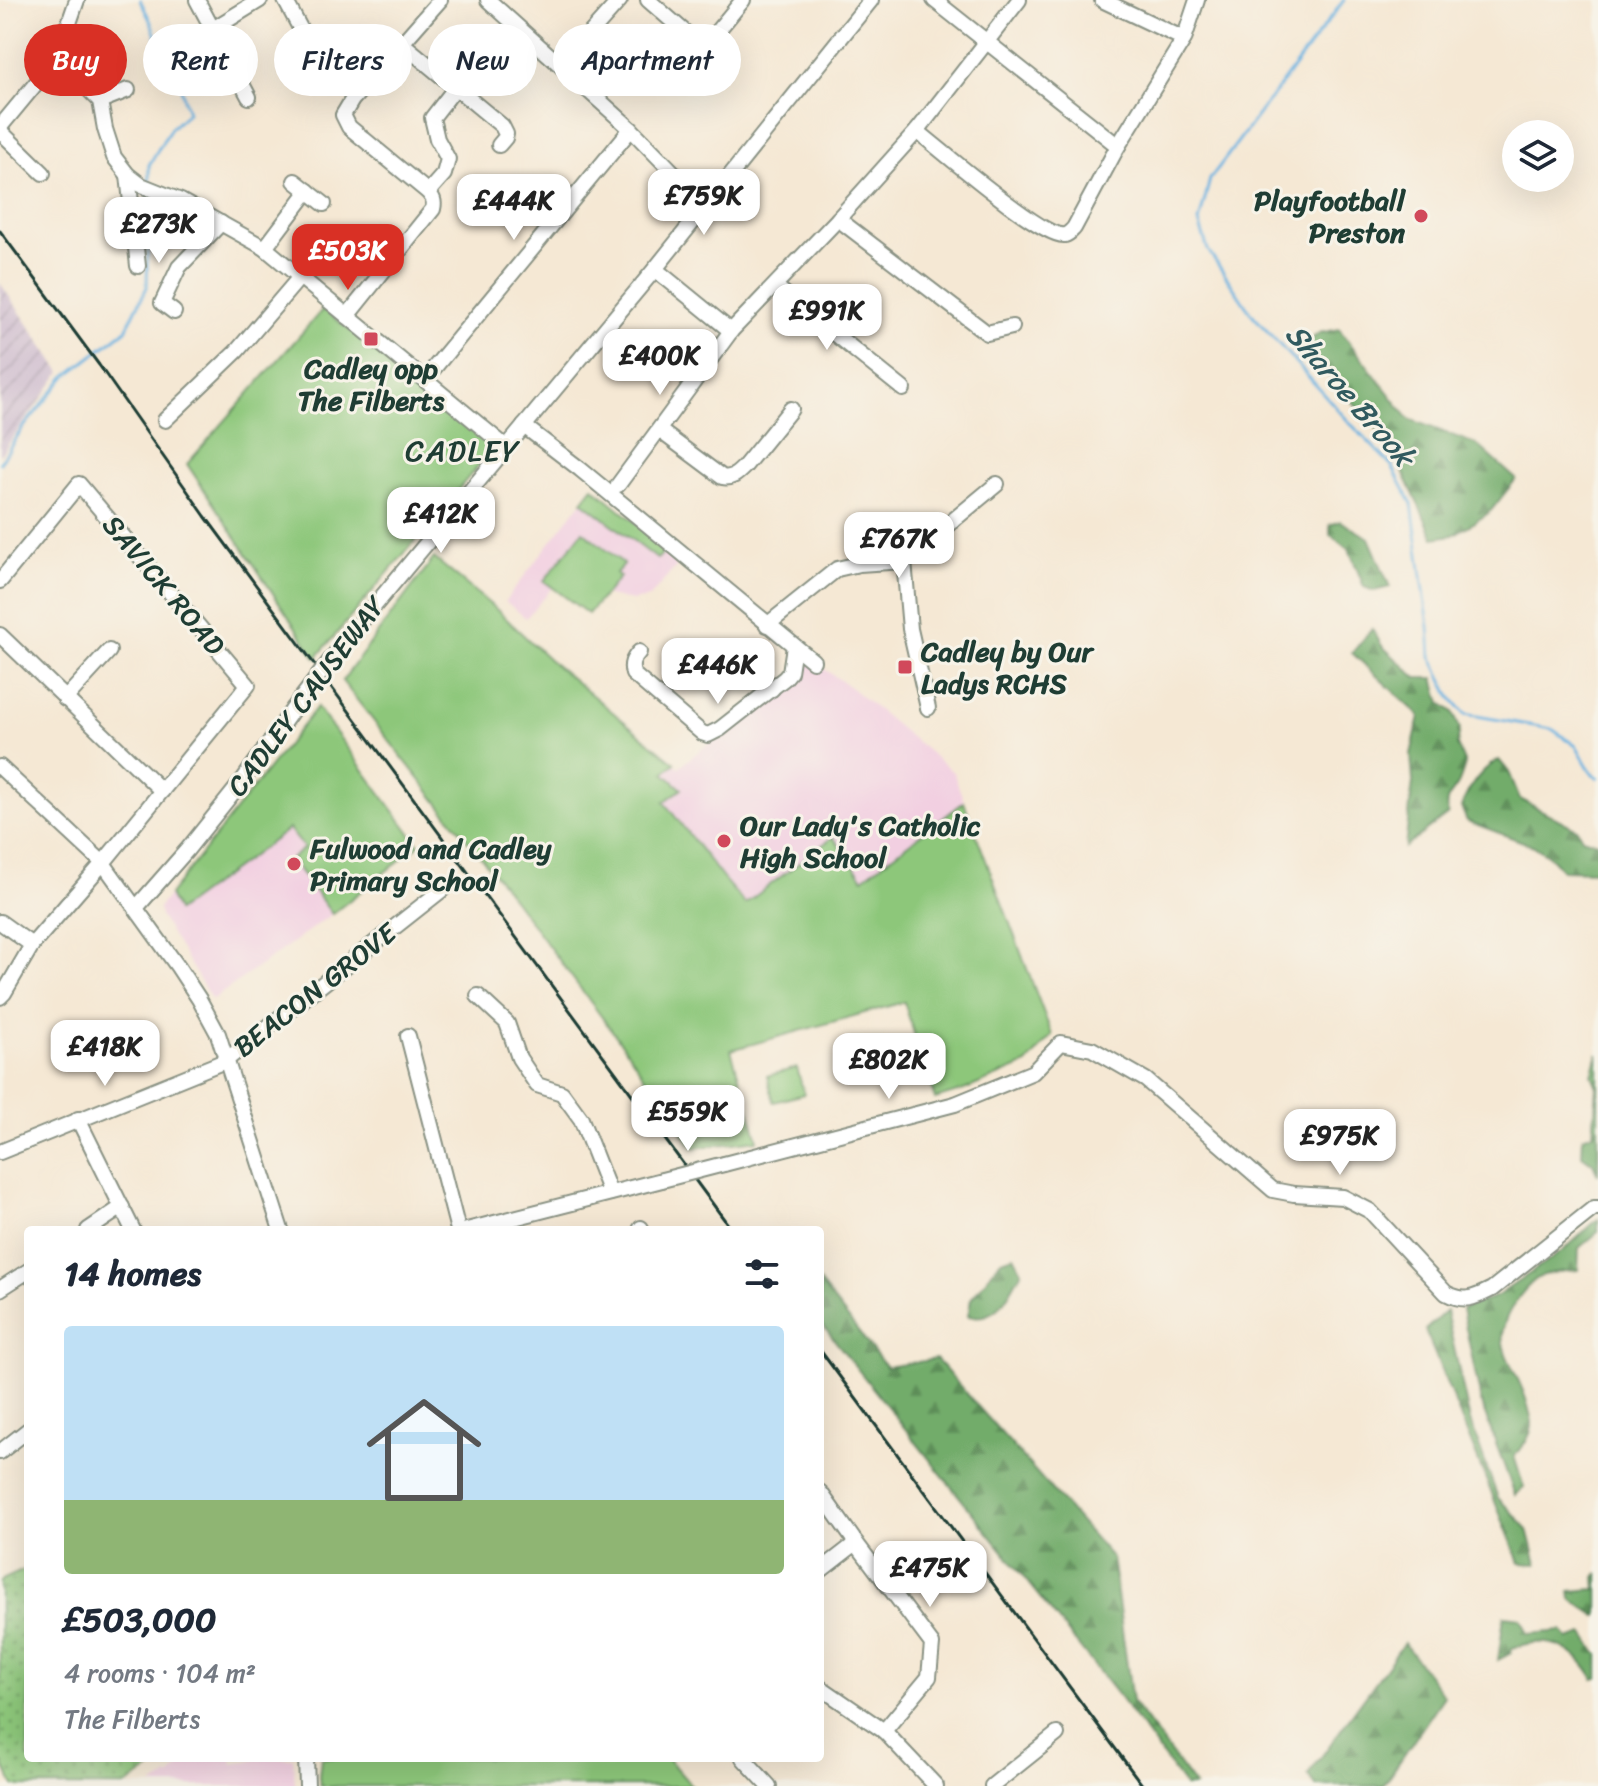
<!DOCTYPE html>
<html lang="en">
<head>
<meta charset="utf-8">
<style>
	body { margin:0; font-family:Sriracha,sans-serif; background:#f6f6f7; color:#1f2937; height:100vh; display:flex; flex-direction:column; font-size:30px; white-space:nowrap }
	* { box-sizing:border-box; margin:0 }
	p { font-size:26px; color:#747a83 }
	.icon { flex:none; width:44px; height:44px; fill:none; stroke:currentColor; stroke-width:2; stroke-linecap:round; stroke-linejoin:round }
	.map { position:relative; flex:1; overflow:hidden }
	.side { position:absolute; left:24px; top:1226px; width:800px; height:536px; display:flex; flex-direction:column; background:#fff; border-radius:8px; box-shadow:0 8px 32px #0002 }
	.side>* { flex:none }
	.banner { position:absolute; left:24px; top:24px; width:800px; height:72px; display:flex; gap:16px }
	.buttons { position:absolute; left:1502px; top:120px; display:grid; gap:16px }
	.buttons a { display:grid; place-items:center; width:72px; height:72px; border-radius:50%; background:#fff; box-shadow:0 8px 32px #0002; font-size:40px }
	.price { position:absolute; translate:-50% -68px; padding:0 18px; border-radius:16px; background:#fff; color:#222; font-size:26px; line-height:52px; filter:drop-shadow(0 2px 4px #0008) }
	.price::after { content:''; position:absolute; left:50%; top:48px; width:24px; height:18px; margin-left:-12px; background:inherit; clip-path:polygon(0 0,100% 0,50% 100%) }
	.price.current { background:#d93025; color:#fff }
	ul { padding:0; list-style:none }
	li { display:grid; align-content:center; gap:16px; height:424px; padding:0 40px }
	li+li { border-top:2px solid #e0e1e3 }
	li span { display:grid; place-items:center; height:248px; border-radius:8px; color:#555 }
	li>.icon { margin-inline-start:auto }
	span .icon { width:144px; height:144px; fill:#fffc; stroke-width:1 }
	li b { font-size:34px }
	h2 { display:flex; justify-content:space-between; align-items:center; height:96px; padding:0 40px; font-size:34px }
	.pill { padding:0 28px; border-radius:36px; background:#fff; box-shadow:0 8px 32px #0002; font-size:28px; line-height:72px }
	.pill.current { background:#d93025; color:#fff }
	.map>svg:first-child { display:block }
	.built { fill:#f2cfe1 }
	.industrial { fill:url(#industrial-furrows) }
	.grass { fill:url(#grass-dots); stroke:#568257; stroke-width:2 }
	.forest { fill:url(#forest-firs); stroke:#48744f; stroke-width:2 }
	.green { fill:#8dc77a; stroke:#568257; stroke-width:2 }
	.lines { fill:none; stroke-linecap:round; stroke-linejoin:round }
	.stream { stroke:#68b1e0; stroke-width:3 }
	.minor-casing { stroke:#8a9284; stroke-width:18 }
	.minor { stroke:#fff; stroke-width:14 }
	.rail { stroke:#1f3d34; stroke-width:3 }
	.minor-bridge-casing { stroke:#8a9284; stroke-width:18; stroke-linecap:butt }
	.minor-bridge { stroke:#fff; stroke-width:14 }
	.poi-dot { fill:#d1495b; stroke:#f7f3e8; stroke-width:3 }
	.labels { text-anchor:middle; dominant-baseline:central; stroke-width:6; stroke-linejoin:round; paint-order:stroke }
	.poi-label { font-size:28px; font-weight:bold; fill:#1f3d34; stroke:#f7f3e8; text-anchor:start }
	.street-label { font-size:28px; fill:#1f3d34; stroke:#f7f3e8 }
	.water-label { font-size:30px; font-style:italic; fill:#315a5f; stroke:#f7f3e8 }
	.neighbourhood-label { font-size:30px; letter-spacing:2px; fill:#1f3d34; stroke:#f7f3e8 }
</style>
</head>
<body>
<div class="map">
<svg width="1598" height="1786" viewBox="0 0 1598 1786">
	<defs>
		<pattern id="industrial-furrows" width="10" height="10" patternUnits="userSpaceOnUse" patternTransform="scale(2)"><rect width="10" height="10" fill="#cfbdcf"/><path d="M-1 1l2-2M0 10L10 0M9 11l2-2" fill="none" stroke="#b1a3b2"/></pattern>
		<pattern id="grass-dots" width="8" height="8" patternUnits="userSpaceOnUse" patternTransform="scale(2)"><rect width="8" height="8" fill="#8dc77a"/><path d="M2 2h.1M6 6h.1" fill="none" stroke="#73a365" stroke-width="1.8" stroke-linecap="round"/></pattern>
		<pattern id="forest-firs" width="22" height="20" patternUnits="userSpaceOnUse" patternTransform="scale(2)"><rect width="22" height="20" fill="#72ac6a"/><path d="M5 1l3.5 6h-7zM16 11l3.5 6h-7z" fill="#5d8d58"/></pattern>
	</defs>
	<rect width="100%" height="100%" fill="#f7f3e8"/>
	<filter id="ink" filterUnits="userSpaceOnUse"><feTurbulence type="fractalNoise" baseFrequency=".0125" numOctaves="2"/><feDisplacementMap in="SourceGraphic" scale="16" xChannelSelector="R" yChannelSelector="G"/><feConvolveMatrix kernelMatrix="1 2 1 2 8 2 1 2 1" color-interpolation-filters="sRGB"/></filter>
	<filter id="wash" filterUnits="userSpaceOnUse"><feTurbulence type="fractalNoise" baseFrequency=".006" numOctaves="4" result="noise"/><feDisplacementMap in="SourceGraphic" scale="32" xChannelSelector="R" yChannelSelector="G"/><feGaussianBlur stdDeviation="1.8" result="paint"/><feColorMatrix in="noise" values="0 0 0 0 0 0 0 0 0 0 0 0 0 0 0 0 0 1.4 0 .05"/><feComposite in="paint" operator="in"/></filter>
	<g filter="url(#wash)">
		<rect width="100%" height="100%" fill="#f5e8d4"/>
		<!-- built -->
		<g class="built">
			<path d="M593,487l88,74 -32,37 -17,3 -29,-6 -15,19 -35,-27 -27,31 -21,-17z"/>
			<path d="M434,558l63,52 57,54 125,103 134,-106 37,26 103,85 99,263 -25,29 -63,26 -29,9 -31,-97 -173,48 27,90 -65,8 -68,-100 -126,-168 -157,-199z"/>
			<path d="M317,707l102,138 -87,69 -120,86 -52,-84 -1,-9z"/>
			<path d="M190,1758h42l1,6 29,-6h31l2,28h-143l17,-10 1,1z"/>
		</g>
		<!-- industrial -->
		<path class="industrial" d="M0,283l61,89 -61,83z"/>
		<!-- grass -->
		<path class="grass" d="M28,1568v190h142l-46,28h-110l-14,-28v-177z"/>
		<!-- forest -->
		<g class="forest">
			<path d="M1339,329l70,90 69,26 38,34 -27,34 -36,22 -19,3 -45,-96 -87,-95 17,-14z"/>
			<path d="M1340,521l29,17 21,49 -16,4 -10,-4 -15,-38 -19,-15v-9z"/>
			<path d="M1372,629l10,17 35,32h17l7,25 12,9 7,17 -3,16 8,19c-2,7 -4,14 -7,20 -7,12 -15,15 -10,30l-43,33 8,-65 -2,-28 9,-38 -68,-63z"/>
			<path d="M1499,760l10,12 11,27 57,30 5,9 16,5v28l-36,-1 -12,-13 -16,-11 -67,-25 -6,-14c8,-20 19,-38 38,-47z"/>
			<path d="M1598,1053v122l-5,-12 -11,-8 1,-18 10,-4 4,-46 -5,-12z"/>
			<path d="M1598,1219v13l-19,16 -1,22c-31,3 -39,1 -59,27 -37,48 -2,64 9,109 1,5 4,13 4,18 0,13 -11,23 -18,32l10,32 -9,7 -33,-89 -20,-97 35,-13 67,-46z"/>
			<path d="M1014,1256l8,15c-14,23 -22,50 -54,45l3,-17 30,-39z"/>
			<path d="M820,1283l66,84 50,-8 176,199 20,143 63,85h-10l-65,-88 -300,-376z"/>
			<path d="M1446,1311l24,110 28,77 30,31 9,35 -17,-1 -95,-233z"/>
			<path d="M1598,1574v42h-1l-26,-17 -1,-8 26,-2 -1,-12z"/>
			<path d="M1504,1616l17,2 7,16 34,-3 6,8 16,-5 14,21v23l-4,1c-19,-33 -45,-44 -82,-31l-1,5 -13,7z"/>
			<path d="M1404,1643l40,53 -61,90h-67l-8,-11z"/>
		</g>
		<!-- green -->
		<g class="green">
			<path d="M323,309l172,137 -179,212 -129,-194z"/>
			<path d="M593,487l75,62 -11,10 -75,-58z"/>
			<path d="M583,531l41,33 -8,9 4,4 -32,37 -44,-33z"/>
			<path d="M434,558l63,52 57,54 121,99 -11,10 18,16 -18,13 61,79 20,23 88,-67 30,41 101,-76 88,233 -25,29 -63,26 -29,9 -31,-97 -173,48 27,90 -65,8 -68,-100 -126,-168 -157,-199z"/>
			<path d="M317,707l102,138 -87,69 -41,-55 13,-11 -15,-19 -112,82 -8,-16z"/>
			<path d="M797,1068l7,26 -30,8 -7,-26z"/>
			<path d="M321,1758h346l25,28h-372l-1,-10z"/>
		</g>
		<g class="lines">
			<!-- stream -->
			<g class="stream">
				<path d="M140,0l10,20 17,45 14,23 7,25 -17,15 -22,37v19"/>
				<path d="M1344,0l-134,179 -11,43 9,28 42,62 100,111 42,43 20,38 17,123 2,29 20,41 14,17 87,15 24,17 17,29 5,3"/>
				<path d="M0,463l22,-34 43,-52 61,-47 21,-43 2,-95"/>
			</g>
		</g>
	</g>
	<g filter="url(#ink)">
		<g class="lines">
			<!-- minor casing -->
			<g class="minor-casing">
				<g id="minor">
					<path d="M197,0l52,97"/>
					<path d="M285,0l22,41"/>
					<path d="M488,0l143,129 74,76"/>
					<path d="M648,0l46,40 8,3 8,-3 33,-40"/>
					<path d="M934,0l184,146"/>
					<path d="M1102,0l82,39"/>
					<path d="M213,29l47,-29"/>
					<path d="M403,44l99,82 4,8 -1,4 -6,7"/>
					<path d="M57,58l43,43 5,28 9,28 14,18 13,10 40,16 84,47 241,199"/>
					<path d="M562,65l58,-65"/>
					<path d="M100,101l28,-11"/>
					<path d="M0,127l57,-69 20,-58"/>
					<path d="M0,131l43,42"/>
					<path d="M917,131c23,18 126,108 148,104 4,-1 6,-4 9,-7l44,-82 66,-107 13,-39"/>
					<path d="M128,175l10,91"/>
					<path d="M295,181l29,23"/>
					<path d="M428,192l16,-18 4,-15 -11,-20 -5,-21 24,-31"/>
					<path d="M838,219l149,114 25,-6"/>
					<path d="M265,248l43,-57"/>
					<path d="M655,269l76,62"/>
					<path d="M775,286l128,103"/>
					<path d="M174,312l-12,-9 17,-36 42,-44"/>
					<path d="M347,316l86,-107c2,-8 0,-11 -5,-17l-79,-65 -6,-12 9,-15 88,-100"/>
					<path d="M425,379l206,-250"/>
					<path d="M165,420l72,-69 63,-74"/>
					<path d="M524,426l56,43 233,192"/>
					<path d="M659,430l63,47c10,2 15,-3 22,-10l47,-58"/>
					<path d="M618,485l113,-154 107,-112 79,-88 102,-131"/>
					<path d="M904,561l6,68 18,79"/>
					<path d="M0,581l79,-97 169,201 -145,178 -71,82 -28,48 -4,4"/>
					<path d="M767,625l70,-56 22,-5 45,-3 93,-77"/>
					<path d="M0,635l162,156"/>
					<path d="M346,640l309,-371 216,-269"/>
					<path d="M719,648l15,14 38,27"/>
					<path d="M639,652c-6,7 -9,12 -6,22l69,59 6,2 12,-6 65,-51 5,-6 4,-26"/>
					<path d="M65,699l44,-48"/>
					<path d="M0,767l103,96 75,104 21,32 19,35 63,196"/>
					<path d="M136,908l51,-58 56,-70 50,-71"/>
					<path d="M0,922l32,23"/>
					<path d="M478,996l29,27 12,35 18,27 25,8 19,26 29,74"/>
					<path d="M408,1036l50,194"/>
					<path d="M78,1119l55,111"/>
					<path d="M0,1152l225,-91 218,-172"/>
					<path d="M724,1164l231,-60 78,-32 28,-29 31,6 54,31 127,110 21,4 49,3 27,14 76,82c19,10 28,5 46,-4l102,-81h4"/>
					<path d="M88,1230l34,-23"/>
					<path d="M467,1230l195,-50"/>
					<path d="M640,1230l1,-2"/>
					<path d="M0,1289l28,-18"/>
					<path d="M0,1452l28,-22"/>
					<path d="M820,1492l36,51 76,101 -3,33 -45,54"/>
					<path d="M820,1571l36,-28"/>
					<path d="M820,1687l64,44 52,55"/>
					<path d="M306,1758l1,28"/>
					<path d="M743,1758l26,28"/>
					<path d="M992,1786l65,-52"/>
				</g>
			</g>
			<!-- minor -->
			<use href="#minor" class="minor"/>
			<!-- rail -->
			<g class="rail">
				<path d="M0,231l99,134 106,151 527,714"/>
				<path d="M820,1350l323,436"/>
			</g>
			<!-- minor-bridge casing -->
			<g class="minor-bridge-casing">
				<g id="minor-bridge">
					<path d="M293,709l53,-69"/>
					<path d="M662,1180l62,-16"/>
				</g>
			</g>
			<!-- minor-bridge -->
			<use href="#minor-bridge" class="minor-bridge"/>
		</g>
	</g>
	<!-- markers -->
	<g class="poi-dot">
		<circle cx="1421" cy="216" r="8"/>
		<rect x="363" y="331" width="16" height="16" rx="4"/>
		<rect x="897" y="659" width="16" height="16" rx="4"/>
		<circle cx="724" cy="841" r="8"/>
		<circle cx="294" cy="864" r="8"/>
	</g>
	<g class="labels">
		<!-- poi labels -->
		<g class="poi-label">
			<text x="1405" y="200" text-anchor="end">Playfootball<tspan x="1405" dy="32">Preston</tspan></text>
			<text x="371" y="368" text-anchor="middle">Cadley opp<tspan x="371" dy="32">The Filberts</tspan></text>
			<text x="921" y="651">Cadley by Our<tspan x="921" dy="32">Ladys RCHS</tspan></text>
			<text x="740" y="825">Our Lady's Catholic<tspan x="740" dy="32">High School</tspan></text>
			<text x="310" y="848">Fulwood and Cadley<tspan x="310" dy="32">Primary School</tspan></text>
		</g>
		<!-- street labels -->
		<g class="street-label">
			<text transform="translate(164 585) rotate(50)">SAVICK ROAD</text>
			<text transform="translate(306 696) rotate(-53)">CADLEY CAUSEWAY</text>
			<text transform="translate(315 990) rotate(-38)">BEACON GROVE</text>
		</g>
		<!-- water labels -->
		<g class="water-label">
			<text transform="translate(1350 395) rotate(49)">Sharoe Brook</text>
		</g>
		<!-- neighbourhood labels -->
		<g class="neighbourhood-label">
			<text x="463" y="451">CADLEY</text>
		</g>
	</g>
</svg>
<div class="buttons">
<a><svg class="icon" aria-label="layers" viewBox="0 0 24 24"><path d="M12 4l9 5-9 5-9-5zM3 14l9 5 9-5"/></svg></a>
</div>
<b class="price" style="left:704px;top:237px">£759K</b>
<b class="price" style="left:514px;top:242px">£444K</b>
<b class="price" style="left:159px;top:265px">£273K</b>
<b class="price current" style="left:348px;top:292px">£503K</b>
<b class="price" style="left:827px;top:352px">£991K</b>
<b class="price" style="left:660px;top:397px">£400K</b>
<b class="price" style="left:441px;top:555px">£412K</b>
<b class="price" style="left:899px;top:580px">£767K</b>
<b class="price" style="left:718px;top:706px">£446K</b>
<b class="price" style="left:105px;top:1088px">£418K</b>
<b class="price" style="left:889px;top:1101px">£802K</b>
<b class="price" style="left:688px;top:1153px">£559K</b>
<b class="price" style="left:1340px;top:1177px">£975K</b>
<b class="price" style="left:930px;top:1609px">£475K</b>
<div class="banner">
<a class="pill current">Buy</a>
<a class="pill">Rent</a>
<a class="pill">Filters</a>
<a class="pill">New</a>
<a class="pill">Apartment</a>
</div>
<section class="side">
<h2>14 homes<svg class="icon" aria-label="filters" viewBox="0 0 24 24"><path d="M4 7h16M4 17h16"/><circle cx="9" cy="7" r="2"/><circle cx="15" cy="17" r="2"/></svg></h2>
<ul>
<li><span style="background:linear-gradient(#bfe0f5 70%,#8fb573 0)"><svg class="icon" aria-label="home" viewBox="0 0 24 24"><path d="M3 11l9-7 9 7M6 9v11h12V9"/></svg></span><div><b>£503,000</b><p>4 rooms · 104 m²</p><p>The Filberts</p></div></li>
</ul>
</section>
</div>
</body>
</html>
